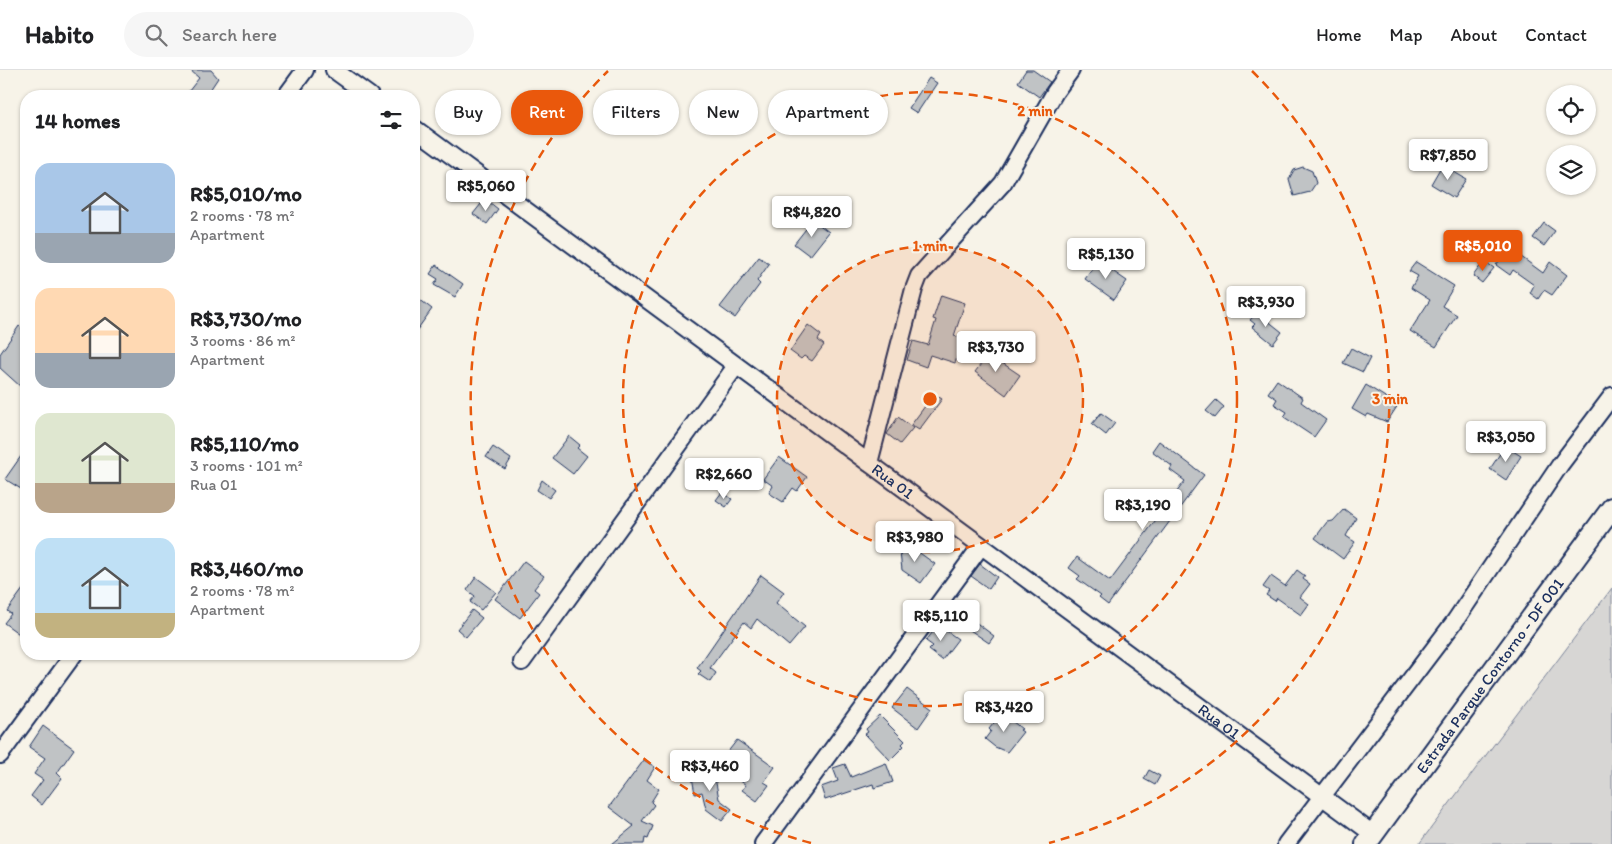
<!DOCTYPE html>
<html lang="en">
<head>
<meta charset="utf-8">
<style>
	body { margin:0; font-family:Itim,sans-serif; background:#f6f6f6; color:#202124; height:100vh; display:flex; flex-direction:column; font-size:19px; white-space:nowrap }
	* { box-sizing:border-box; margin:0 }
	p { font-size:16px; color:#757577 }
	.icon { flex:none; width:28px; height:28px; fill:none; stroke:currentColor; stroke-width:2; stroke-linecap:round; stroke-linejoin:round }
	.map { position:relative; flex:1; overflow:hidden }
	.drawer { position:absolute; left:20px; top:20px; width:400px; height:570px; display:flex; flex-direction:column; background:#fff; border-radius:20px; box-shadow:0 1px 4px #0004 }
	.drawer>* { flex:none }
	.top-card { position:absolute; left:435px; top:20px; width:475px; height:45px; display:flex; gap:10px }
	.controls { position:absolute; left:1546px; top:15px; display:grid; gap:10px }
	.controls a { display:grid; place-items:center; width:50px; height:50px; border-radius:50%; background:#fff; box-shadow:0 1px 4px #0004; font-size:25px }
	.price { position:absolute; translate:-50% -42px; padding:0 11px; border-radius:5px; background:#fff; color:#222; font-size:16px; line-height:32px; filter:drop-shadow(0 1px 2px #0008) }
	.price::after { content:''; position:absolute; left:50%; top:30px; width:15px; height:11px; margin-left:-8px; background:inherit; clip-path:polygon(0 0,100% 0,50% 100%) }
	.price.selected { background:#ea580c; color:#fff }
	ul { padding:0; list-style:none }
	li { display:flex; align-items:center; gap:15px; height:125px; padding:0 15px }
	li span { display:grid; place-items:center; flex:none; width:140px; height:100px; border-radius:15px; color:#555 }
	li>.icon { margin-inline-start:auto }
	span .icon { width:60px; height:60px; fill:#fffc; stroke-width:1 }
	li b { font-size:21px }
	h2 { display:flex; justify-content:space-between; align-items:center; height:60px; padding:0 15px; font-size:21px }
	.pill { padding:0 18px; border-radius:22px; background:#fff; box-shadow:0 1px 4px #0004; font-size:18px; line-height:45px }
	.pill.selected { background:#ea580c; color:#fff }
	header { display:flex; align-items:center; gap:30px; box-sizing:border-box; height:70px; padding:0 25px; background:#fff; border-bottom:1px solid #e0e0e0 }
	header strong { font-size:24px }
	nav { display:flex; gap:28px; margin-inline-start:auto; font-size:18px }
	.search { width:350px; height:45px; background:#f6f6f6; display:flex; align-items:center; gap:12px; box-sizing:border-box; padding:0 18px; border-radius:28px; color:#757577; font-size:19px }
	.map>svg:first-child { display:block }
	.green { fill:#d7d6d4; stroke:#798299 }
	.building { fill:#c0c3c5; stroke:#1b2f5e }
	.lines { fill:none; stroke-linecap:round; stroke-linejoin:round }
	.minor-casing { stroke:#1b2f5e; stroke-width:20 }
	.major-casing { stroke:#1b2f5e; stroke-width:24 }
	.minor { stroke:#f7f3e8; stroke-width:16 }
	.major { stroke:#f7f3e8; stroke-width:20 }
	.ring { fill:none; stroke:#e8590c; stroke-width:2.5; stroke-dasharray:9 6 }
	.labels { text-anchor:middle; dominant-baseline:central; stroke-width:4; stroke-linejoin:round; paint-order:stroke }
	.street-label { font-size:16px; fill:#1b2f5e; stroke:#f7f3e8 }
	.centre { fill:#e8590c; stroke:#f7f3e8; stroke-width:2.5 }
	.ring-label { font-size:15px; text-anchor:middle; font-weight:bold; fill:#e8590c; stroke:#f7f3e8; stroke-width:4; stroke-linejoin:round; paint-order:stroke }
</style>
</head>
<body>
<header>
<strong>Habito</strong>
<div class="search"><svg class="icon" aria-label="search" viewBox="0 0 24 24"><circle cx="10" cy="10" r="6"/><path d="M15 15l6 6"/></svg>Search here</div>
<nav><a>Home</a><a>Map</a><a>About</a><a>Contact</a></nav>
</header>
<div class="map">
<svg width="1612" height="774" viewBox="0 0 1612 774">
	<rect width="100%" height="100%" fill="#f7f3e8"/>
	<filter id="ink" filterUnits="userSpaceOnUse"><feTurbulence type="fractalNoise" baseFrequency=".02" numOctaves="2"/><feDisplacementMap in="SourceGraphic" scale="10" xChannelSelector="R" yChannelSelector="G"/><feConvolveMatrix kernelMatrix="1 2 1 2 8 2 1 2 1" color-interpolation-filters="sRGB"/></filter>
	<g filter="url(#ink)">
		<!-- green -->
		<path class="green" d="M1612,518v256h-193z"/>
		<!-- building -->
		<g class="building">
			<path d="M190,0h21l7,8 -8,12 6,6h-31l14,-18z"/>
			<path d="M1026,0h7l17,12 -11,15 -21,-15z"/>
			<path d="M929,8l8,5 -20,30 -8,-5z"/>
			<path d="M1442,95l24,14 -12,19 -23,-14z"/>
			<path d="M1303,97l9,4 4,12 -6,9 -16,4 -5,-17 5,-9z"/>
			<path d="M485,129l13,10 -11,15 -14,-10z"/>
			<path d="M813,150l16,12 -19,24 -16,-12z"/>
			<path d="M1544,153l11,8 -11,15 -11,-8z"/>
			<path d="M1509,178l34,25 7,-11 17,13 -15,20 -8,-5 -6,9 -8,-6 4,-8 -21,-15 -3,5 -14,-10z"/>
			<path d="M759,187l10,7 -12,17 3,3 -25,34 -15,-11z"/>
			<path d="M1098,191l29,20 -13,19 -29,-21z"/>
			<path d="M1484,191l10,7 -12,15 -9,-7z"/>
			<path d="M1416,192l38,24 -12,20 15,9 -21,32 -26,-16 20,-31 -19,-12 7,-12 -9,-5z"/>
			<path d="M436,195l27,19 -8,13 -21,-12 4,-6 -8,-5z"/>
			<path d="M414,225l18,14 -18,25z"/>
			<path d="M941,225l24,8 -11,33 9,3 -8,24 -25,-8 -4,12 -19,-7 6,-19 15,4 8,-25 -3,-1z"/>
			<path d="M1257,242l25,20 -9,12 -21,-17 3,-3 -5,-4z"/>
			<path d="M808,255l13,10 -3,5 6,5 -12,16 -8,-5 -3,3 -11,-8z"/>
			<path d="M19,256l7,6v47l-5,8 -21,-19v-14z"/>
			<path d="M1351,278l19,10 -7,14 -20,-9z"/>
			<path d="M983,280l37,25 -14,20 -31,-23 6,-8 -5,-5z"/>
			<path d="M1277,310l26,18 -2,4 25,18 -12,17 -30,-20 3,-5 -13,-8 3,-5 -9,-6z"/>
			<path d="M1366,315l32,20 -11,17 -19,-8 -2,3 -14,-8z"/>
			<path d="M934,324l8,5 -23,31 -8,-5z"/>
			<path d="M1216,330l8,7 -9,11 -9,-7z"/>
			<path d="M1101,343l14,10 -9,12 -14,-11z"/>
			<path d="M898,347l15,11 -13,16 -13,-10z"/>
			<path d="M569,366l11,9 -3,3 10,8 -14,18 -21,-16z"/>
			<path d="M1159,371l45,34 -96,130 -9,-7 2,-2 -24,-17 3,-3 -11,-8 8,-11 33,24 75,-100 -15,-11 2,-4 -20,-15z"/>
			<path d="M1505,376l16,10 -15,24 -16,-11z"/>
			<path d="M493,377l18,12 -6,10 -19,-12z"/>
			<path d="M26,379v32l-5,8 -16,-10z"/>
			<path d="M779,387l28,20 -10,14 -4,-3 -10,14 -14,-9 4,-7 -10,-7z"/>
			<path d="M542,410l13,10 -6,8 -12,-8z"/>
			<path d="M722,422l10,7 -6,8 -10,-7z"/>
			<path d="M1344,439l12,9 -10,18 9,6 -12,17 -28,-21 12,-16 6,-1z"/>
			<path d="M906,473l29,21 -14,19 -19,-13 -3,-26z"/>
			<path d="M524,491l20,15 -10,13 5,4 -19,25 -25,-19z"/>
			<path d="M980,494l17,13 -8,12 -18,-13z"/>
			<path d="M1297,500l8,6 -2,3 7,5 -10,13 9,7 -8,11 -24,-17 -2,3 -9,-6 3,-4 -6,-4 8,-11 14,10z"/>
			<path d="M761,505l23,17 -8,11 29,24 -16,19 -32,-27 -6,9 -7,-6 -34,46 6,5 -6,9 -12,-8 3,-3 -4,-3z"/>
			<path d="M476,507l20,15 -15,18 -11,-8 5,-6 -8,-6z"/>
			<path d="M26,515v45l-4,6 -18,-13 7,-9 -4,-3z"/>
			<path d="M472,540l10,8 -16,19 -9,-8z"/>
			<path d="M970,548l24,18 -5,7 -25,-17z"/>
			<path d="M938,555l20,14 -16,21 -13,-10 4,-4 -7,-5z"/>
			<path d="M907,619l25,19 -14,20 -26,-20z"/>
			<path d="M1002,643l20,16 -2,1 3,2 -16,20 -12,-5 -10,-8 6,-8 -2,-2z"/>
			<path d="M880,646l25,25 -3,3 2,2 -14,14 -25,-26 3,-2 -2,-3z"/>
			<path d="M43,656l31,23 -17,24 5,5 -20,27 -11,-9 12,-16 -9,-6 11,-16 -16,-11z"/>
			<path d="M737,670l38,27 -11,15 5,3 -12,16 -15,-11 4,-5 -7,-5 4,-5 -20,-17z"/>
			<path d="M644,690l11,7 -8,13 12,9 -8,13 3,3 -12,16 11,5 -5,13 -3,-1 -1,6h-32l22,-18 -25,-19z"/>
			<path d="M886,693l7,19 -19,6 -1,-4 -48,16 -4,-13 17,-6 -5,-13 12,-4 6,13z"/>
			<path d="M713,697l6,32 13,10 -10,12 -16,-12 -4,-17 -7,2 -4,-23z"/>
			<path d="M1149,700l11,6 -5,9 -11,-6z"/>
		</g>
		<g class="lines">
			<!-- minor casing -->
			<g class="minor-casing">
				<g id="minor">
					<path d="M334,0l36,26"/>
					<path d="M286,26l19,-26"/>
					<path id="s1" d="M414,58l959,706"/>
					<path d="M869,393l45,-174 5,-13 84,-93 52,-91 16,-22"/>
					<path d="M522,592l214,-296"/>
					<path d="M0,685l74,-101"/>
					<path d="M763,774l218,-298"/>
					<path d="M1286,774l169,-223 105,-156 52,-69"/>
				</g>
			</g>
			<!-- major casing -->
			<g class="major-casing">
				<g id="major">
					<path id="s2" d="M1366,774l246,-336"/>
				</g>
			</g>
			<!-- minor -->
			<use href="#minor" class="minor"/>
			<!-- major -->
			<use href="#major" class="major"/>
		</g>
	</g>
	<!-- distance rings -->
	<circle cx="930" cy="329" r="153" fill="#e8590c" fill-opacity=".12"/>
	<g class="ring">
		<circle cx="930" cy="329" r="153"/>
		<circle cx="930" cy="329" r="307"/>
		<path d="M811 773A460 460 0 0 1 608 1M1252 1A460 460 0 0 1 1049 773"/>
	</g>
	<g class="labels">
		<!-- street labels -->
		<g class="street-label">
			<text stroke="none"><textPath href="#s1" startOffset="595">Rua 01</textPath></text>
			<text stroke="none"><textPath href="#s2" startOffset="209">Estrada Parque Contorno - DF 001</textPath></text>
			<text stroke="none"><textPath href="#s1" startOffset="1000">Rua 01</textPath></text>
		</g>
	</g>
	<circle cx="930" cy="329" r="8" class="centre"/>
	<g class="ring-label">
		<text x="1035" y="46">2 min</text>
		<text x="930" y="181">1 min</text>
		<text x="1390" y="334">3 min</text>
	</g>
</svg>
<div class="controls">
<a><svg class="icon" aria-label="locate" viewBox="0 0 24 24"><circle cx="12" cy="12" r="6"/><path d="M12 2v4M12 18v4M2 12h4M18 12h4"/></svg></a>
<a><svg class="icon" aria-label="layers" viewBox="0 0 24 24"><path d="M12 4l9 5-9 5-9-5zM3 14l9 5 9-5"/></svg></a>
</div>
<b class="price" style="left:1448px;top:111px">R$7,850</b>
<b class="price" style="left:486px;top:142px">R$5,060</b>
<b class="price" style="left:812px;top:168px">R$4,820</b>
<b class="price selected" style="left:1483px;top:202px">R$5,010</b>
<b class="price" style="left:1106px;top:210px">R$5,130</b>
<b class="price" style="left:1266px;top:258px">R$3,930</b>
<b class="price" style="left:996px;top:303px">R$3,730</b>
<b class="price" style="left:1506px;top:393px">R$3,050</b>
<b class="price" style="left:724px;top:430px">R$2,660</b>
<b class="price" style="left:1143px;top:461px">R$3,190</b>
<b class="price" style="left:915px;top:493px">R$3,980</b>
<b class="price" style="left:941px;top:572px">R$5,110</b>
<b class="price" style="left:1004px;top:663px">R$3,420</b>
<b class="price" style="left:710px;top:722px">R$3,460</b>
<div class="top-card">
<a class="pill">Buy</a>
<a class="pill selected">Rent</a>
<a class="pill">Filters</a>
<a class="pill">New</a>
<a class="pill">Apartment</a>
</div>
<section class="drawer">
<h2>14 homes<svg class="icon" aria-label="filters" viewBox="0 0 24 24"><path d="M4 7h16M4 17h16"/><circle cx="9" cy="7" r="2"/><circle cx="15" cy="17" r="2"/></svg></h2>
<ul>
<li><span style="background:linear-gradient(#a9c7e8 70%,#9aa5b1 0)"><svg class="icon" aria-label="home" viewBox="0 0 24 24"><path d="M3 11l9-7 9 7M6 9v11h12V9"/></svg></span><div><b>R$5,010/mo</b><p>2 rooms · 78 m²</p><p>Apartment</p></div></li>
<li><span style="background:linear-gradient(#ffd9b3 65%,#9aa5b1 0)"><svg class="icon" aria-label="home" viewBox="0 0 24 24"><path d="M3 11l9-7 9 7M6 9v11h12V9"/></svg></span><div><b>R$3,730/mo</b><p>3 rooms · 86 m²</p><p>Apartment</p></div></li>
<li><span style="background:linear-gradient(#dfe7d0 70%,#b9a48a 0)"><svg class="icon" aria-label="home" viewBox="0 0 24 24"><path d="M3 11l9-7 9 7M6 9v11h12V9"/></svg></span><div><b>R$5,110/mo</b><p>3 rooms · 101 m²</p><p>Rua 01</p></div></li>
<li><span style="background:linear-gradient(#bfe0f5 75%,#c2b280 0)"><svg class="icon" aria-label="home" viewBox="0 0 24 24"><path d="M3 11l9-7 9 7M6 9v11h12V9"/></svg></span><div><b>R$3,460/mo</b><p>2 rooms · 78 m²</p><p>Apartment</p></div></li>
</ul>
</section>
</div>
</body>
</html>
